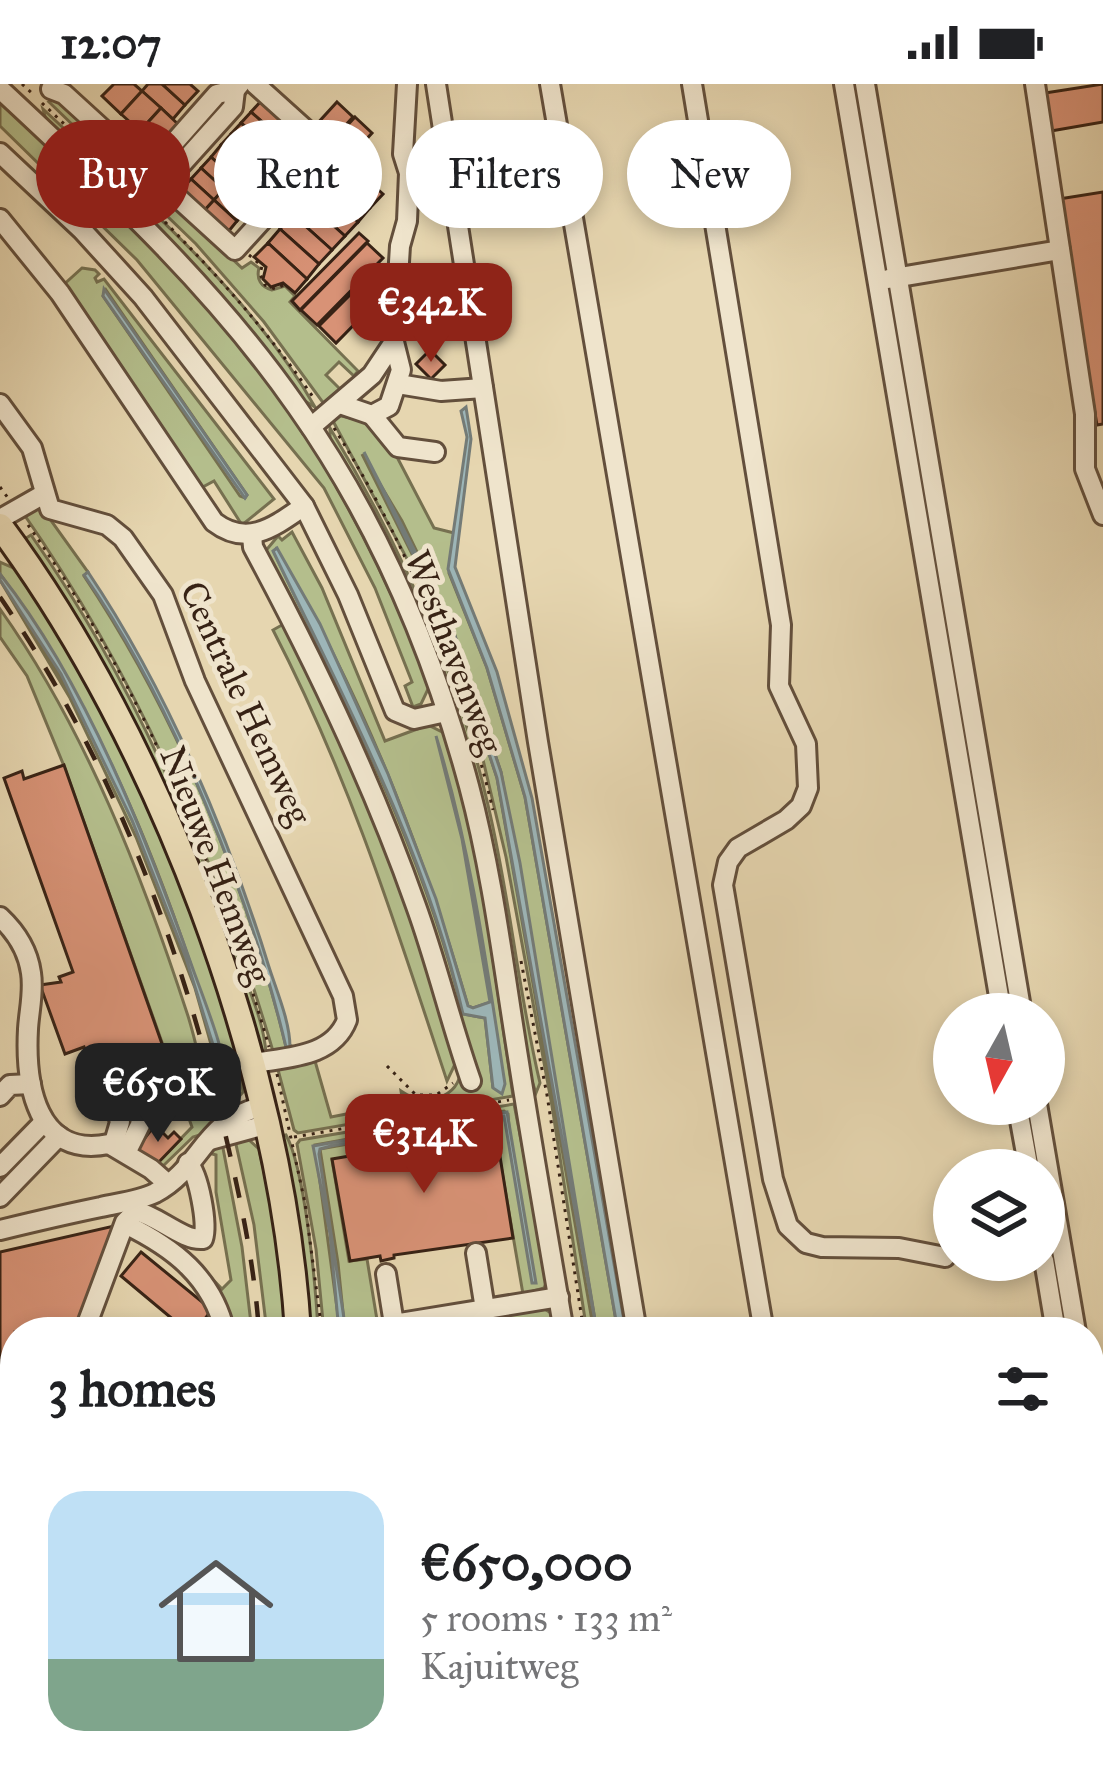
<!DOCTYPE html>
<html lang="en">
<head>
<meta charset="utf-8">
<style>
	body { margin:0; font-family:"IM FELL Great Primer",serif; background:#f2f2f2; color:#202124; height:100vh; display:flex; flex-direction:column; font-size:45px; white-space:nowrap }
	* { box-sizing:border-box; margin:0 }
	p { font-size:39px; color:#757577 }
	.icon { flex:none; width:66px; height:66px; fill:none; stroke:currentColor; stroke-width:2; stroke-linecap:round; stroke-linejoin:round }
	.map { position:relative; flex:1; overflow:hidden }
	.panel { position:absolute; left:0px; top:1233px; width:1104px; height:468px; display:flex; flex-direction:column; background:#fff; border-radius:48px 48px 0 0; box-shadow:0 6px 18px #0003 }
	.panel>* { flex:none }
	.guide { position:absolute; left:36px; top:36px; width:1032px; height:108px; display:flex; gap:24px }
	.needle { width:78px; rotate:188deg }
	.fabs { position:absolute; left:933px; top:909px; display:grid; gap:24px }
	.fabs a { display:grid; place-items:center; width:132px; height:132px; border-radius:50%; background:#fff; box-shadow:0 6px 18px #0003; font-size:60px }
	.price { position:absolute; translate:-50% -102px; padding:0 27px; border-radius:24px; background:#8f2418; color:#fff; font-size:39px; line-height:78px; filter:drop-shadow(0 3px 6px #0008) }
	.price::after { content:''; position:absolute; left:50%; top:72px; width:36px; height:27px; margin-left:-18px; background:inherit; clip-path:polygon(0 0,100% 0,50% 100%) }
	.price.current { background:#222; color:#fff }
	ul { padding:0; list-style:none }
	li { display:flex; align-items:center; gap:36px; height:300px; padding:0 48px }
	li+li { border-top:3px solid #e0e0e0 }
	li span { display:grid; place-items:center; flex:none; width:336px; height:240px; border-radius:36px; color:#555 }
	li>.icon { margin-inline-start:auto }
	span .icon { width:144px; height:144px; fill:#fffc; stroke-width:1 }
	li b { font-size:51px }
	h2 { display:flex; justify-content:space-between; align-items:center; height:144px; padding:0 48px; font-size:51px }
	.chip { padding:0 42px; border-radius:54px; background:#fff; box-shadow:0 6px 18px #0003; font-size:42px; line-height:108px }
	.chip.current { background:#8f2418; color:#fff }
	.status { display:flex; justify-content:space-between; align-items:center; height:84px; padding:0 60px; background:#fff; direction:ltr }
	.status svg { height:33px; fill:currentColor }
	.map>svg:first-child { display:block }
	.green { fill:#b4be8c; stroke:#767050; stroke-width:3; fill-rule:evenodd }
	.water { fill:#9db6b8; stroke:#747b77; stroke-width:3 }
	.building { fill:#d89276; stroke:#372215; stroke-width:3 }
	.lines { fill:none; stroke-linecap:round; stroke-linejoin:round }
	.minor-casing { stroke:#634f3c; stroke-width:24 }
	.major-casing { stroke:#372215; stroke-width:30 }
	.path { stroke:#372215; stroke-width:3; stroke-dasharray:3 6; stroke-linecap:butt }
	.minor { stroke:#efe4cc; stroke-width:18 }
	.major { stroke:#e6d6b0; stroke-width:24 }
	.rail { stroke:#372215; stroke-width:4.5; stroke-dasharray:21 21; stroke-linecap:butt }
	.labels { text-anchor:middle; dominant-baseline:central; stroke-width:10; stroke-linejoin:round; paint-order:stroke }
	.street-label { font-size:36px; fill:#372215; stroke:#efe4cc }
</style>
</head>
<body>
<div class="status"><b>12:07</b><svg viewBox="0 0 49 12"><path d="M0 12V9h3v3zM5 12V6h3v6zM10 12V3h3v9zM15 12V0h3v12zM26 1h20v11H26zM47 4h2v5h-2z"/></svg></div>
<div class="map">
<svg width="1103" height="1701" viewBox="0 0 1103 1701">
	<rect width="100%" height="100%" fill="#e6d6b0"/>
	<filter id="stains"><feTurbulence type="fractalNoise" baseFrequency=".00167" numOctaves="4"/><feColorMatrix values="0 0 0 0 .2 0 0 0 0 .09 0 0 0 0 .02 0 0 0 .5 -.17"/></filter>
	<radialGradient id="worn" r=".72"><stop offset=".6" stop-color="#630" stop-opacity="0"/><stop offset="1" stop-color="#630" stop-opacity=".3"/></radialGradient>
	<!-- green -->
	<g class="green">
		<path d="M0,15c80,75 164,149 233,234 86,107 146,225 197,352l-9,19 -8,3 -8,-21 7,-4 -37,-94 -51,-100 -187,-228 -137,-134z"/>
		<path d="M53,16h9l180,168 9,-6 8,6c-3,11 2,19 13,22l13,-4 10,10 -5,6 68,69 -4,5 -15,-14 -13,13 16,16 -18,13 -60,-82 -68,-78 -147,-142z"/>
		<path d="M43,25c95,89 208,185 272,298l-15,-9 -253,-274z"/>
		<path d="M82,184l13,2 4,4 -4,4 2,4 7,-3 170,220 -32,26 -28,-44 -15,8 -139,-201zM106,206l141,205 -2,3 -5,-2 -137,-200z"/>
		<path d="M337,331l36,8 12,11 49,94 20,5 -5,40 38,95 38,129 93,535h-21l-96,-560 -52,-154 -47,-97 -40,-67 83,166 52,158 97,554h-7l-35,-226 -46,-249 -26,-110 -60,-164 -87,-162z"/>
		<path d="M330,344c71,118 127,243 158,377 22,92 30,186 52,278l-4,10 -9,-27 -53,-286 -144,-338z"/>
		<path d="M37,417l51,71 -4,4c91,136 164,311 202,471l5,-1 2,9 -18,3c-57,-196 -137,-381 -254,-548z"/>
		<path d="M292,448l30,56 63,153 43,-16 18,9 33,130 34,232 -215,37 -4,-3 -17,-64 38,-5 16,56 72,-14 -2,-12c12,8 23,12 37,7 40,-13 19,-64 14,-94l-189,-450 15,-18 4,4zM276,465c85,142 146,298 192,457l5,2 18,-6 2,86 -8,-70 -22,-4c-39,-163 -118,-312 -189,-462z"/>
		<path d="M31,451c90,128 157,274 207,423 10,30 27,66 28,97l-8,2 -22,-74 -213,-443z"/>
		<path d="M0,478l18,8 59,94 51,99 53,123 32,87 26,86 4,33 -14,16 -34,-120 -59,-151 -66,-139 -70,-118c106,156 179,332 226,514h5c-52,-180 -119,-367 -231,-520z"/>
		<path d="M0,525c86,121 142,266 188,407 11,35 16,72 29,106l-11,11 -13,4 -30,29 -6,-3 35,-36 -128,-361 -37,-90 -27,-39z"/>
		<path d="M289,537l103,232 65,207 -10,21c-52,-158 -97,-302 -174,-451z"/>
		<path d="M514,1020l34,174 -4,10 -21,6 -29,-169 -39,7v6l-123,22 17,101 18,-2 12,73h-34l-7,-69 -18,-114 184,-33 6,25 -2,-27 -4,-3 -189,34 24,178v9h-15l-8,-83 -19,-105 3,-4z"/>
		<path d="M286,1051c19,34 30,153 32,197h-10l-29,-196z"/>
		<path d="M235,1056h14l10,9 18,84 11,99h-21l-13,-107z"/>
		<path d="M222,1059l20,104 10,85h-22l-73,-100 26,16 39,41 9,-9 -15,-88v-37l-7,-2z"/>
		<path d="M543,1224l11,7 3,17h-14l-2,-13h-3l2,13h-11l-2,-9 -56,9h-74z"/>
	</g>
	<!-- water -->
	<g class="water">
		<path d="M104,205l143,206 -2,3 -142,-202z"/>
		<path d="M466,323l5,32 -16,128 42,105 35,126 94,534h-8l-93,-535 -38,-129 -39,-99 19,-132 -6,-26z"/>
		<path d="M364,368l85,166 52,154 19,91 77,469 -100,-554 -52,-158z"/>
		<path d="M277,464l43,76 68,150 48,125 32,107 5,2 17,-6 -28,-163 -26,-103c35,113 51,231 69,348l-3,10 -9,-6 -8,-70 -22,-4c-37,-163 -118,-313 -190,-463z"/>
		<path d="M88,488c78,116 140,262 181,395 8,25 21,55 21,80h-4c-35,-148 -114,-347 -202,-472z"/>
		<path d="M0,490c86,108 148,268 194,398 14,38 33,85 35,124l-43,-138 -54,-138 -71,-146 -61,-94z"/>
		<path d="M507,1028l29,171h-4l-28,-167 -173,30 -11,3 -1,5 26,171v7h-6l-9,-98 -17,-88z"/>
	</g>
	<!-- building -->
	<g class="building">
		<path d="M114,0h20l8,7 -21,23 -19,-18z"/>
		<path d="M148,0h14l23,21 -12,14 -31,-28z"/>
		<path d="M162,0h28l8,7 -13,14z"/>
		<path d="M1103,0v38l-52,9 -6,-38z"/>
		<path d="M142,7l19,17 -21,23 -19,-17z"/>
		<path d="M261,17l24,21 -10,11 -24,-21z"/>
		<path d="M337,18l16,15 -21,23 -16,-15z"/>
		<path d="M161,24l19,18 -20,23 -20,-18z"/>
		<path d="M251,28l24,21 -10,11 -24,-21z"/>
		<path d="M355,33l17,16 -22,24 -17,-16z"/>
		<path d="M285,38l23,21 -10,11 -23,-21z"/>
		<path d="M241,39l24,21 -11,11 -23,-21z"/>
		<path d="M275,49l23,21 -10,11 -23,-21z"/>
		<path d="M231,50l23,21 -10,12 -23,-22z"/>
		<path d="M265,60l23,21 -10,11 -24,-21z"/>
		<path d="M221,61l23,22 -10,11 -23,-21z"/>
		<path d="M254,71l24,21 -10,12 -24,-21z"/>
		<path d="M211,73l23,21 -10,11 -23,-21z"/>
		<path d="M344,75l39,35 -13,14 -39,-35z"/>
		<path d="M244,83l24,21 -10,11 -24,-21z"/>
		<path d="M201,84l23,21 -10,11 -23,-21z"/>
		<path d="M331,89l39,35 -12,14 -39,-35z"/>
		<path d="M234,94l24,21 -11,11 -23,-21z"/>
		<path d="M191,95l23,21 -10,11 -23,-21z"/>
		<path d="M319,103l39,35 -13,14 -39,-35z"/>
		<path d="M224,105l23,21 -10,11 -23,-21z"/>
		<path d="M1103,108v232l-6,1 -38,-226z"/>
		<path d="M214,116l23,21 -9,11 -24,-21z"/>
		<path d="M306,117l39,35 -13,14 -39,-35z"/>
		<path d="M293,131l39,35 -13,14 -39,-35z"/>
		<path d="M280,145l39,35 -12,15 -39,-36z"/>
		<path d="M359,149l9,8 -68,69 -8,-9z"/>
		<path d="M268,159l39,36 -12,14 -12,-10 -12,4 -8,-8 3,-12 -12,-10z"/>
		<path d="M367,159l16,15 -66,67 -16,-15z"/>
		<path d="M372,189l16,17 -52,53 -17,-17z"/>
		<path d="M430,266l15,15 -14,14 -15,-15z"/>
		<path d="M64,681l104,296 -71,25 -13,-39 -19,7 -25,-69 21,-3 -2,-5 14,-5 -69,-194 18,-7 2,8z"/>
		<path d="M166,980l6,17 -25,9 -6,-17z"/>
		<path d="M140,987l6,16 -21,8 3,11 -21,7 -10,-27z"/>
		<path d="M155,1041l13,13 6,-6 7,7 -25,26 -19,-17z"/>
		<path d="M495,1041l18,113 -119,17v3l-13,3 -1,-5 -30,5 -18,-102 123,-21 -1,-6z"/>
		<path d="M114,1142l-38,106h-61v141l-15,-6v-215z"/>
		<path d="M141,1168l71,58 -13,16 8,6h-19l-67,-56z"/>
		<path d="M15,1546v70l-15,-5v-24z"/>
		<path d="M12,1684l20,7 -2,10h-27z"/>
	</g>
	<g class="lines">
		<!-- minor casing -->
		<g class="minor-casing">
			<g id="minor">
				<path d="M436,0l102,658 99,590"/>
				<path d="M550,0l214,1248"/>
				<path d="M692,0l89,541 -2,61 27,58 2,44 -7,18 -15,14 -48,28 -10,14 -5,23 50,294 15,47 18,17 16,4 77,1 46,9"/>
				<path d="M844,0l158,930"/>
				<path d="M865,0l157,930"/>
				<path d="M1035,0l50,330v55l18,46"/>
				<path d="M0,5c107,100 213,197 297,318 80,113 136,245 172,379 24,90 35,185 50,277 14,90 30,179 45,269"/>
				<path d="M51,5l13,5 171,156 92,-101 -72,-65"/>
				<path d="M0,69l82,77 61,67 161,209 44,89 47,116 19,8 32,-7"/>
				<path d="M165,83h14l54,-60 2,-17"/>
				<path d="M155,94l10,-11 -1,-13 53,-60 18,-4 5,-6"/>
				<path d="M0,135l60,74 154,229c34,26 61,4 90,-16"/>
				<path d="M888,195l172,-29"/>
				<path d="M398,300l43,7 42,-3"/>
				<path d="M0,320l32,44 18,61 57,16 16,13 40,57 32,86 148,315 4,24c-15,39 -64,37 -97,44"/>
				<path d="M340,320l32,11 17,-9 12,-36 -7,-28"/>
				<path d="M372,331l26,32 37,5"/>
				<path d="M311,343l61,-52 22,-33 6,-96 7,-25 2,-48 -6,-19 4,-70"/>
				<path d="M0,435l44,-25"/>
				<path d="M252,451l1,12c63,117 119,234 163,359 21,58 35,118 55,175"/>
				<path d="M0,833c16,15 28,34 31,56 3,19 -2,38 -3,56 -3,55 8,130 81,115l42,25 17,15"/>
				<path d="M108,998l12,40 -7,24"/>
				<path d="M0,1012l10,-11 21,-1"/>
				<path d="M1017,1020l12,66"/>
				<path d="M1037,1020l39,228"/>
				<path d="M210,1056l55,-15"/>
				<path d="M126,1069l15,-30 -7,-32"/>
				<path d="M0,1083l44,-45"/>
				<path d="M0,1113l59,-61"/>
				<path d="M136,1127c22,5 47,30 67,28 5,-15 -4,-64 -15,-76"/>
				<path d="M125,1140c49,24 87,53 100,108"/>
				<path d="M0,1146c33,-8 67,-16 101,-23 17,-4 38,-6 54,-14 47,-25 47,-71 105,-86"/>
				<path d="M476,1169l9,56"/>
				<path d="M1044,1176l12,72"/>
				<path d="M386,1190l8,50 165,-27"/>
				<path d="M84,1248l41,-110 7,-7"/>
				<path d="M1089,1327l14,78"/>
				<path d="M9,1450l6,-15"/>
				<path d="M1089,1513l14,5"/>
				<path d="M0,1659l15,-12"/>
				<path d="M46,1686l41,15"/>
				<path d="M146,1686l41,15"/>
				<path d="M309,1686l2,15"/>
				<path d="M449,1686l2,15"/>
				<path d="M490,1686l3,15"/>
				<path d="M515,1686l2,15"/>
				<path d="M550,1686l2,15"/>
				<path d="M584,1686l3,15"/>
				<path d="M638,1686l3,15"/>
				<path d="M699,1686l3,15"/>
				<path d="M1035,1686l3,15"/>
				<path d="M105,1701l5,-15"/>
			</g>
		</g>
		<!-- major casing -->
		<g class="major-casing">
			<g id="major">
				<path d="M0,442c159,214 282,539 298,806"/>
				<path d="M215,1701l5,-15"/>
				<path d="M234,1701l6,-15"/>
			</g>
		</g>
		<!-- path -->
		<g class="path">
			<path d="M22,0l13,12"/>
			<path d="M42,19c98,93 196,184 273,297"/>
			<path d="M249,171l13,11 -2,8 5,11 10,4 9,-4"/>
			<path d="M334,344c74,116 127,248 159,382"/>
			<path d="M0,403l8,11"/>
			<path d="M28,441c112,157 188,338 241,522"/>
			<path d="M521,877l26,134 37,237"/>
			<path d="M387,982l29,29h20l17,-12"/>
			<path d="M277,990l28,129 17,129"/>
			<path d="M294,1053l215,-37"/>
			<path d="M657,1686l3,15"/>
			<path d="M389,1697l1,4"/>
		</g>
		<!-- minor -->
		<use href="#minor" class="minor"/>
		<!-- major -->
		<use href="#major" class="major"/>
		<!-- rail -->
		<path class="rail" d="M0,513c107,155 177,337 221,519 17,72 33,142 38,216"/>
	</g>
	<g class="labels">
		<!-- street labels -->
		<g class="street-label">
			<text transform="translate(454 568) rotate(69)">Westhavenweg</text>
			<text transform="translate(246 619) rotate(65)">Centrale Hemweg</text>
			<text transform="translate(216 781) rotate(69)">Nieuwe Hemweg</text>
		</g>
	</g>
	<rect width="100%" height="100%" filter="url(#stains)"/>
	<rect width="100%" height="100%" fill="url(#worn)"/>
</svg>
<div class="fabs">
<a><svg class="needle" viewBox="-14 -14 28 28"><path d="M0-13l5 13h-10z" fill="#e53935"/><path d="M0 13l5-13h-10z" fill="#757577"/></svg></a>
<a><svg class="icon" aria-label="layers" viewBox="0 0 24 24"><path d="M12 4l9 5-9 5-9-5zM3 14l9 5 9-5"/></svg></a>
</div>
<b class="price" style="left:431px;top:281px">€342K</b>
<b class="price current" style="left:158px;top:1061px">€650K</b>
<b class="price" style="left:424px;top:1112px">€314K</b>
<div class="guide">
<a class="chip current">Buy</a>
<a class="chip">Rent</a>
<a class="chip">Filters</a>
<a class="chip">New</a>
</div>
<section class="panel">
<h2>3 homes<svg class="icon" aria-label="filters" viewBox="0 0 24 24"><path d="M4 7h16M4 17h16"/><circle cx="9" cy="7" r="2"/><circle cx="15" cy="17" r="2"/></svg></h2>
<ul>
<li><span style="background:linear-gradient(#bfe0f5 70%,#7fa58c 0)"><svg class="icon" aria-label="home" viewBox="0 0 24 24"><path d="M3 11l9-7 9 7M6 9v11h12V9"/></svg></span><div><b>€650,000</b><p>5 rooms · 133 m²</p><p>Kajuitweg</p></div></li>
</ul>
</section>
</div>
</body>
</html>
